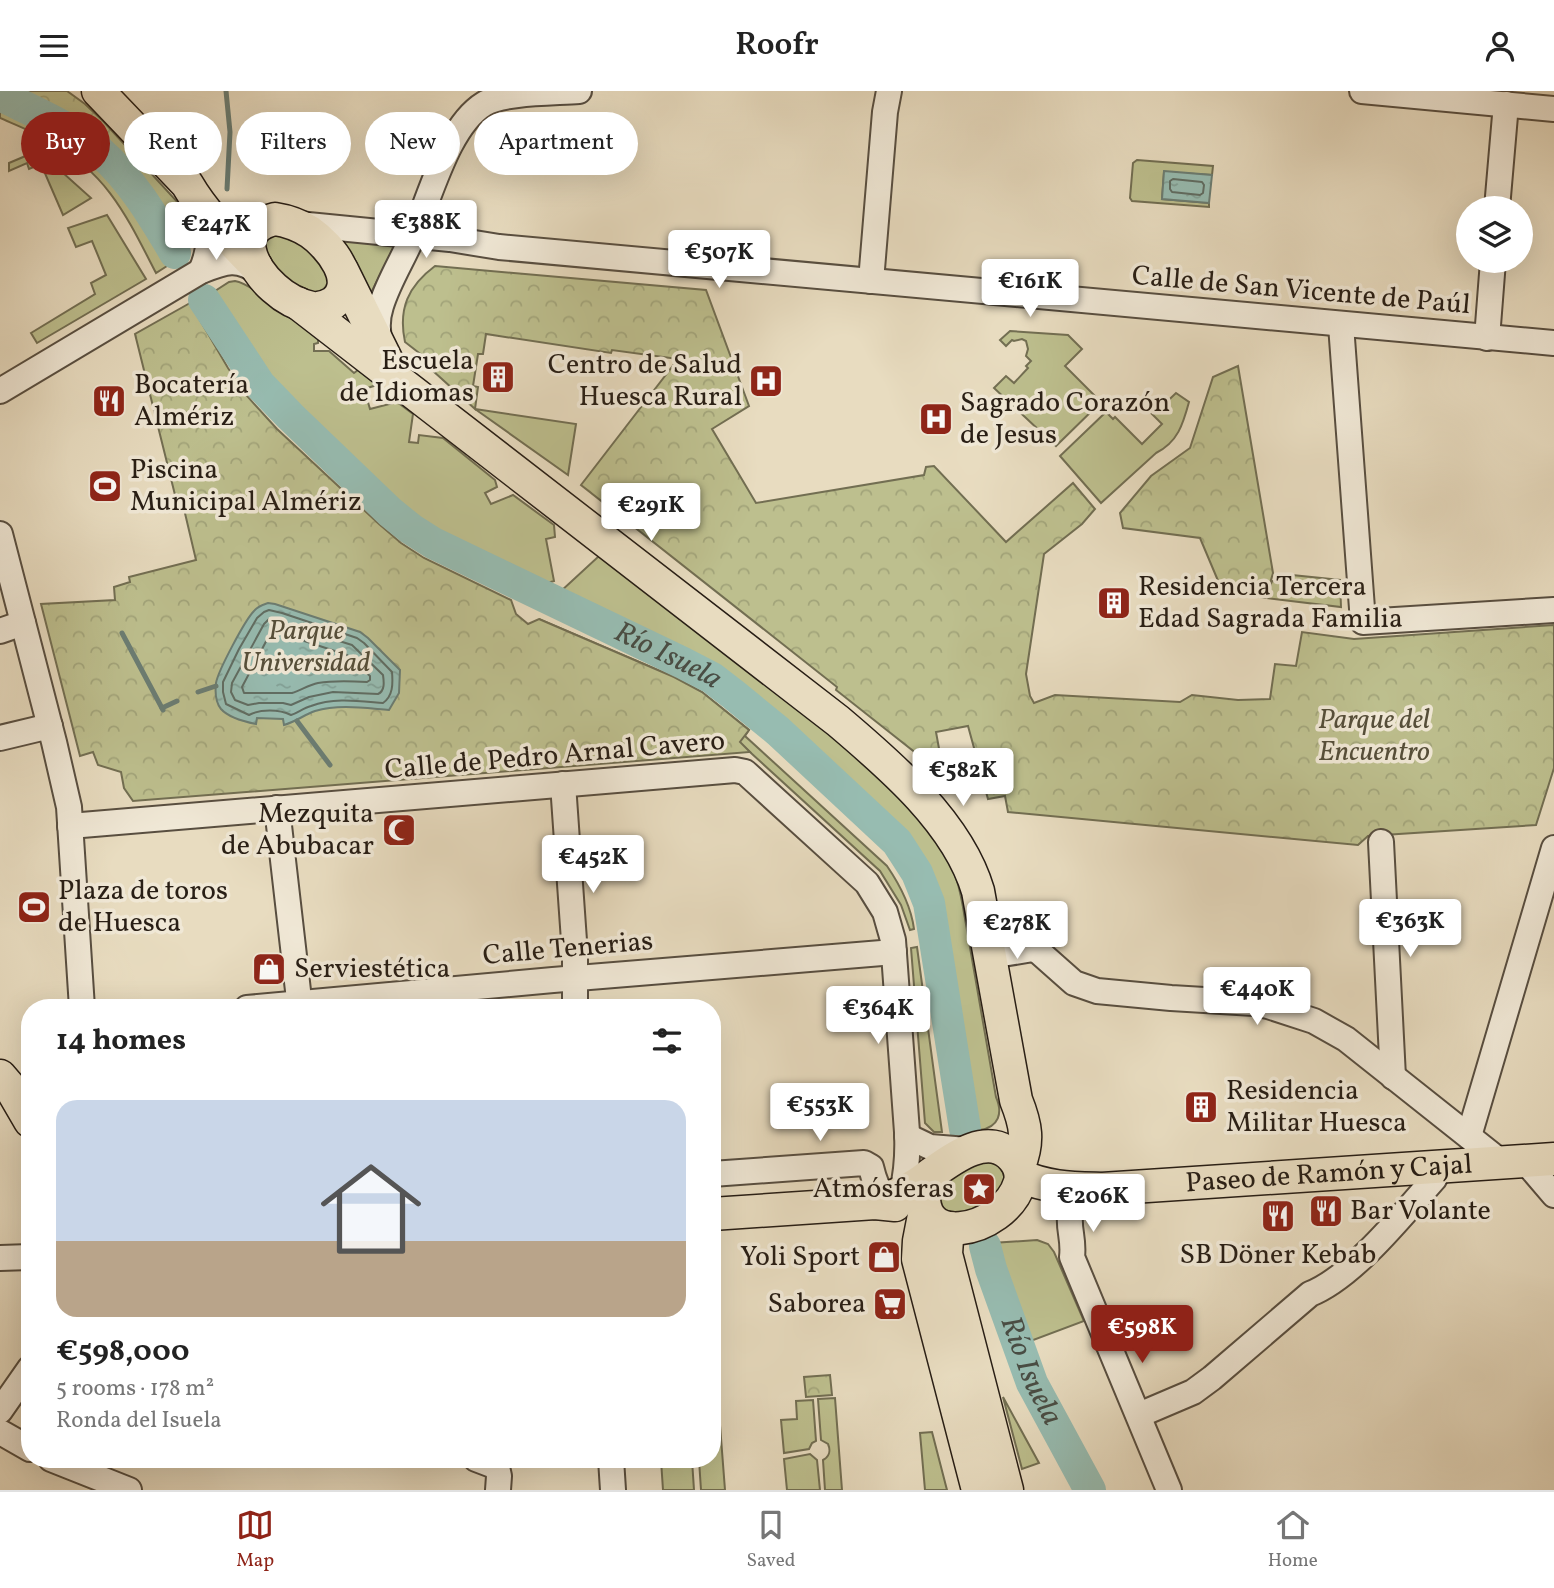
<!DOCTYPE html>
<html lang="en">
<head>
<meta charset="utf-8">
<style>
	body { margin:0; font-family:Vollkorn,serif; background:#f2f2f2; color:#222; height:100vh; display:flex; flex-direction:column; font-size:26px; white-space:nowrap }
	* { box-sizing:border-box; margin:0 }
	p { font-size:23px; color:#767676 }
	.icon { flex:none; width:38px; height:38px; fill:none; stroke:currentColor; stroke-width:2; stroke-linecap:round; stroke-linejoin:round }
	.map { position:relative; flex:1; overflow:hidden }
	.side { position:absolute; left:21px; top:908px; width:700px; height:469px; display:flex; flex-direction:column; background:#fff; border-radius:28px; box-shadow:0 7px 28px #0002 }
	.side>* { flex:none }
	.top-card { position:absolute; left:21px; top:21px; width:700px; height:63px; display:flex; gap:14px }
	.tools { position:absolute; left:1456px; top:105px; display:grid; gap:14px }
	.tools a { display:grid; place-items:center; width:77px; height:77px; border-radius:50%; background:#fff; box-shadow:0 7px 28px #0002; font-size:35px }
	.price { position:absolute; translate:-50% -60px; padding:0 16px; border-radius:7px; background:#fff; color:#222; font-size:23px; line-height:46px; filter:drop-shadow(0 2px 4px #0008) }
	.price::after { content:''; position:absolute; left:50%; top:42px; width:21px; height:16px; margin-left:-10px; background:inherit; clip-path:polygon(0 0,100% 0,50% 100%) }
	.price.current { background:#8f2418; color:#fff }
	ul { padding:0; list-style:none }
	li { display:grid; align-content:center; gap:14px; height:371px; padding:0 35px }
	li span { display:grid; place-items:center; height:217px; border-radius:21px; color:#555 }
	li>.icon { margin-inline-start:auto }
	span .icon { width:126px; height:126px; fill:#fffc; stroke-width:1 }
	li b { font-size:30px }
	h2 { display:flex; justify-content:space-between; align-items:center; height:84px; padding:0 35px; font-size:30px }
	.tag { padding:0 24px; border-radius:32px; background:#fff; box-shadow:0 7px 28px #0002; font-size:24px; line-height:63px }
	.tag.current { background:#8f2418; color:#fff }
	header { display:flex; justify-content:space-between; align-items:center; height:91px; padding:0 35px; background:#fff; font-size:32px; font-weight:600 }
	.menu { display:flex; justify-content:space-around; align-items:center; height:98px; border-top:2px solid #e0e0e0; background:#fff; font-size:19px; color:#767676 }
	.menu a { display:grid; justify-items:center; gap:4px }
	.menu .current { color:#8f2418 }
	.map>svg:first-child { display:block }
	.green { fill:#bdbf8e; stroke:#726e52; stroke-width:2 }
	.park { fill:url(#park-crowns); stroke:#726e52; stroke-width:2 }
	.water { fill:url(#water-ripples); stroke:#6b7d73; stroke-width:2 }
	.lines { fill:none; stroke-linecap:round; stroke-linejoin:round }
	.shore { stroke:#606d63; stroke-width:2 }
	.stream { stroke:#6b7d73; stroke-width:5 }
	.river { stroke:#97bcb1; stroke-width:32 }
	.minor-casing { stroke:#584e40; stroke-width:28 }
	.major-casing { stroke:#281e15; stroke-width:35 }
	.minor { stroke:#f0e8d6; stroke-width:24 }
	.major { stroke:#e8dcc0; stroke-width:32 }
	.labels { text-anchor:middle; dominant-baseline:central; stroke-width:7; stroke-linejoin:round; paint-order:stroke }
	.street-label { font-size:28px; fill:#281e15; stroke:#f0e8d6 }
	.poi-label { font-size:28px; fill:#281e15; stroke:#f0e8d6; text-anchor:start }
	.park-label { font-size:28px; font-style:italic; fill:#554e39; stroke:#f0e8d6 }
	.water-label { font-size:30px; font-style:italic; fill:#494d44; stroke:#f0e8d6 }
</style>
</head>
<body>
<header><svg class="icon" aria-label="menu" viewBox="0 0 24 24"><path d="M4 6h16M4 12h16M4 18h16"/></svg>Roofr<svg class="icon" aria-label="person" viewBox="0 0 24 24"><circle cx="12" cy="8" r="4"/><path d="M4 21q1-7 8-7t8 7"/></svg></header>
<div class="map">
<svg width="1554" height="1399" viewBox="0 0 1554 1399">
	<defs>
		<pattern id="park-crowns" width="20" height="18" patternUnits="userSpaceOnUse" patternTransform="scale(1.75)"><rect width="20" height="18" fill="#bdbf8e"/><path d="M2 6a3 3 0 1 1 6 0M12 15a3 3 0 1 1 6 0" fill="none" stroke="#a2a47a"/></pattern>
		<pattern id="water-ripples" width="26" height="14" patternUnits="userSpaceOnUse" patternTransform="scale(1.75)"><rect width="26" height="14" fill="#97bcb1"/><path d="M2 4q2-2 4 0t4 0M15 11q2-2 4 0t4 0" fill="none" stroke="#82a197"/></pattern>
	</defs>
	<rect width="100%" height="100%" fill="#e8dcc0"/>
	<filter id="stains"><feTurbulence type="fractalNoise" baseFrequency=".00286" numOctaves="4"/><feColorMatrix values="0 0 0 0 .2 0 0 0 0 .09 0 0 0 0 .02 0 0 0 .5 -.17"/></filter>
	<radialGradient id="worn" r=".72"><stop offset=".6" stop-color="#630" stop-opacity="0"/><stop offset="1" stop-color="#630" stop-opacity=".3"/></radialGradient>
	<!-- green -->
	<g class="green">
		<path d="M0,16c32,15 67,29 94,52 34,29 53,69 73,107l-11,7c-30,-58 -48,-99 -107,-132 -15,-9 -33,-16 -49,-23z"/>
		<path d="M35,61l17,11 39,35 -28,17 -22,-51 -12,5 -2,-6 -18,8v-8z"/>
		<path d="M1137,69l76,6 -1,9 -48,-3 -2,27 47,4v4l-77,-6 -2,-3 3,-35z"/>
		<path d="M107,124l39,64 -109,64 -6,-10 64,-39 -4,-11 15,-8 -14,-34 -16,6 -8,-19z"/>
		<path d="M290,141l43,41 -8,25 -38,-11 -28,-47 3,-6z"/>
		<path d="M334,150l62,2 -25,50 -10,-2z"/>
		<path d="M235,190c19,3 65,44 83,58v4l-4,1v7h15l25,22 4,-3 19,15 -13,4 6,20 27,-7 16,12 -4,28 9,1 1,-8 24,3 52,42 2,7 -12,6 6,11 22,-9 41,30 1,12 -9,2 8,42 -10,3 -105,-51 -21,-13 -20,-17 -100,-95 -28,-30 -18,-25 -37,-62 14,-9z"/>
		<path d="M1010,240l58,4 14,14 -17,17 36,36 -45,44 -62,-58 12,-12 8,7 14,-15 -2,-2 5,-5 -5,-5 2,-7 -2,-8 -4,-2 -8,2 -2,-1 -6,6 -6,-6z"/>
		<path d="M1176,302l13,9c-6,22 -11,40 -33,51l-55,50 -41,-47 46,-44 7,7 2,-2 27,27 20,-20 -19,-19 2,-2 10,10z"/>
		<path d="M475,318l101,15 -8,51z"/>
		<path d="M599,465l229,177c45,37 104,87 127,142 4,10 6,21 8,32l33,190c7,16 3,30 -16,33l-2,-4 -37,-226 -13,-33 -22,-32 -118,-110 -47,-39 -22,-17 -30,-16 -129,-61z"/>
		<path d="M1292,484l48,5 1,27 -75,-9 6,-17 19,2z"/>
		<path d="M539,528l135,58 28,15 47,38 -4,6 142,130c13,19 24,40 27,63l-4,1 -9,-25 -21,-34 -141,-129z"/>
		<path d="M917,856l25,185h-8l-9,-9 -14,-175z"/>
		<path d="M991,1071c10,4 13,8 14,18 -3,5 -6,11 -9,15 -12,14 -37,22 -53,15l-4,-18c11,-17 32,-29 52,-30z"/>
		<path d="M1037,1149l11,4 6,8 30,69 -56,21 -36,-99z"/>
		<path d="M1003,1306l36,66 -17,6z"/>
		<path d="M835,1307l7,92h-17l-2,-30c6,-3 8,-9 5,-16l-7,-4 -3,-41z"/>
		<path d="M813,1309l3,41 -4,2 -3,6 -25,4 -3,-33 16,-1 -1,-18z"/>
		<path d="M720,1334l5,65h-24l-2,-30 13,-1v-33z"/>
		<path d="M932,1341l15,58h-22l-5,-57z"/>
		<path d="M810,1363l7,6 3,30h-33l-3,-31z"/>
		<path d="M689,1368l3,1 2,30h-31l-2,-30z"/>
	</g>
	<!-- park -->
	<g class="park">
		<path d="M18,0h49l18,13 18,17 79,86 10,18 2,7 -1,8 -5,7 -5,2c-13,-24 -25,-50 -42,-71 -34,-42 -75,-64 -123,-87z"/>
		<path d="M435,175l271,24 43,116 -37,23 44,74 168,-28 2,-8 8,-1 72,76 67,-59 22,26 -13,15 -38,30 -18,120 4,22 4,7 21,-8 125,7 12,-7 46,5 32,-1 5,-35 21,2 6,-34 52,7 200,-14v143l-18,57 -168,11 -10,9 -350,-33 -3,-16 -17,3 -20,-73 -32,6 4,22 -14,7 -90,-71 1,-3 -256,-202 97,-126 -66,-9 -1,3 -125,-19 -3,20h-5l-5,32 5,1 -3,22 -43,-39v-7l-27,-21c-7,-33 3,-56 30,-76z"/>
		<path d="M190,212l38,65 19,28 30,33 102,95 22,19 23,15 87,42 5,14 12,10 11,-5 135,58 28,15 47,38 -9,12 10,10 -617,49 -9,-13 -3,-16 -23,-7 -5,-13 -13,4 -39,-152 74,-4 -1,-13 16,-5 -1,-5 67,-17 -12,-51 -5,2 -44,-177z"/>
		<path d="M1238,275l35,207 -7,25 -34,-5 -13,-10 -19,-45 -77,-10 -3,-15 31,-37 39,-28 23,-71z"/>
		<path d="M830,1284l2,20 -26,2 -2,-20z"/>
	</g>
	<!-- water -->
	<g class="water">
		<path d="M1164,80l48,4 -3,28 -47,-4z"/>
		<path d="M268,512l7,1 85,28 8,6 32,32 -1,23 -10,17c-25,-2 -50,-6 -74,1 -11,4 -20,11 -31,14l-1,-6 -26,-1 -1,6c-10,-2 -27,-6 -35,-15 -5,-6 -6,-17 -5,-26 2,-12 29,-63 38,-72 4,-5 8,-6 14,-8z"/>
	</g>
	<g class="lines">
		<!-- shore -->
		<g class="shore">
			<path d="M1173,88l29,3 2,3 -1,8 -3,2 -28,-3 -2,-3v-8z"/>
			<path d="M269,519l13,3 75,25 7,5 28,29c1,12 1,24 -9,31 -24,-2 -49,-6 -72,3 -8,2 -13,7 -20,9 -12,-6 -31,-6 -42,0l-23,-11 -3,-12v-10l16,-33 18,-31 7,-6z"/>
			<path d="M269,528l83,26 31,30c1,7 2,16 -5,19l-45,-2 -24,5 -18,8 -8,-2h-24l-11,2 -13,-5 -4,-8 1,-9 32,-59z"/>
			<path d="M274,540l73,24 23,21v4l-3,2c-16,-1 -32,-2 -49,1 -9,2 -17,7 -26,10 -3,0 -45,0 -48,0l-2,-6 29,-55z"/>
		</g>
		<!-- stream -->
		<g class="stream">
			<path d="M226,0l4,41 -3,57"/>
			<path d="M122,542l41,77"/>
			<path d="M198,601l18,-6"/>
			<path d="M162,617l15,-7"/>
			<path d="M297,630l33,44"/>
		</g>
		<!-- river -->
		<g class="river">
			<path d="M0,4c34,17 71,32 100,57 32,28 53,64 75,101"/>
			<path id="s1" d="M204,209l56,85 30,31 100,96 21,17 22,14 250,120 29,15 22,17 44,36 119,111 20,31 12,30 36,226"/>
			<path id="s2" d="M985,1155l6,23 41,114 58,107"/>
		</g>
		<!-- minor casing -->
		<g class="minor-casing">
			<g id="minor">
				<path d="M1362,0l192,18"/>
				<path d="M199,117c11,26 13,37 2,63"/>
				<path d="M1497,117l9,-104"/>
				<path d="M298,133l152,15 49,8 1055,96"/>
				<path d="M871,190l14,-169 4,-21"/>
				<path d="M1341,234l22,297 191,-12"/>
				<path d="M1487,247l6,-77"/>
				<path d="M380,252c-3,-12 -3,-25 1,-37 8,-26 23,-48 33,-73 17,-38 34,-107 70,-129 19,-12 71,-11 95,-13"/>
				<path d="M0,300l201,-120c23,-9 37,-15 58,2"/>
				<path d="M0,443l54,208 15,65 13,201"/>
				<path d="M0,540l23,-8"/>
				<path d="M0,647l50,-12"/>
				<path d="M563,693l12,171v53"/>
				<path d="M277,717l23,200"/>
				<path d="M70,735l665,-56 10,2 122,111 18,29 8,28 14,192c1,21 0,39 -5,60"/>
				<path d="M1381,751l12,235"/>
				<path d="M990,865l43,-7 6,3 35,31 23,8 74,7 83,5 14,3 46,15 32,18 155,123"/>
				<path d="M247,917l306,-28 341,-28"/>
				<path d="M907,1045l23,11 37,3"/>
				<path d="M1469,1045l85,-288"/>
				<path d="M1525,1070l29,34"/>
				<path d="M712,1083l152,-11 7,4c3,13 6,22 14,33"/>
				<path d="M1076,1107c-13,26 -1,35 -4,59l97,233"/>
				<path d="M0,1167l30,-1"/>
				<path d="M0,1320l30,-43"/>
				<path d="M1139,1324l54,-23 19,-14 98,-84c43,-17 93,-80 124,-115l7,-13"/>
				<path d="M0,1341l30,17"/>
				<path d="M51,1368l78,31"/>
				<path d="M476,1368l21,8 2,9 -1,14"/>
				<path d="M611,1368l2,31"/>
			</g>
		</g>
		<!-- major casing -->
		<g class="major-casing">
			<g id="major">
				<path d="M98,0l89,93c18,31 44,56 69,82"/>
				<path d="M275,128c13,2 24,6 35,13 20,14 50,50 23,71 -7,4 -13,6 -21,5 -14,-3 -27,-10 -38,-20 -23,-20 -42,-59 1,-69z"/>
				<path d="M342,179l50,101"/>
				<path d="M299,213l539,417c52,44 120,102 140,170l38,209c10,25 13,41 3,66"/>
				<path d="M0,985l12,14 18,31"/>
				<path id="s3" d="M1021,1085c26,12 53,12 81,13l452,-30"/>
				<path d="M875,1112c18,-6 37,-14 52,-26 22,-16 61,-48 86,-19 6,7 9,15 7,24 -15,52 -114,73 -93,-5"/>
				<path d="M925,1119l-6,31 -1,18 60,231"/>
				<path d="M712,1123l163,-11 20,2"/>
				<path d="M950,1137l-3,11 -1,15 61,236"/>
			</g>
		</g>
		<!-- minor -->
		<use href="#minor" class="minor"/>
		<!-- major -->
		<use href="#major" class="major"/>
	</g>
	<!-- icons -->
	<defs>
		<g id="building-square" transform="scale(1.75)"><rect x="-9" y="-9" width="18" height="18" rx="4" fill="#8f2418" stroke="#f0e8d6"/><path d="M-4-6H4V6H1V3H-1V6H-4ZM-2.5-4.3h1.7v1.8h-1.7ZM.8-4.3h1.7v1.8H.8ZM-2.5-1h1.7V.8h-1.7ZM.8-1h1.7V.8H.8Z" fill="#fff"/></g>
		<g id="hospital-square" transform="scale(1.75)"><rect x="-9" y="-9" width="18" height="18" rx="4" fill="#8f2418" stroke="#f0e8d6"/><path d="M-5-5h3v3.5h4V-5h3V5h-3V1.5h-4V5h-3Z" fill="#fff"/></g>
		<g id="restaurant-square" transform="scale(1.75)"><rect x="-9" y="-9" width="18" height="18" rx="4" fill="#8f2418" stroke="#f0e8d6"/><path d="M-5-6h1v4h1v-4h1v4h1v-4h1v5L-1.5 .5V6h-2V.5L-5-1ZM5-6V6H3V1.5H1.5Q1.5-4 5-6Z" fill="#fff"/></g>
		<g id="stadium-square" transform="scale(1.75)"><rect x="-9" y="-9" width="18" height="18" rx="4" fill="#8f2418" stroke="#f0e8d6"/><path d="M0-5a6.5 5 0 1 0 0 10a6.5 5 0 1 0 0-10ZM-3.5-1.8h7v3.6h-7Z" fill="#fff"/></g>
		<g id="mosque-square" transform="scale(1.75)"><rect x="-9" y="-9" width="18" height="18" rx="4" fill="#8f2418" stroke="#f0e8d6"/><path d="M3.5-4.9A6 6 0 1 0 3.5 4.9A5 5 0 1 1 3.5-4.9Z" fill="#fff"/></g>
		<g id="shop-square" transform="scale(1.75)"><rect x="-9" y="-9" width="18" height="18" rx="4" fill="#8f2418" stroke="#f0e8d6"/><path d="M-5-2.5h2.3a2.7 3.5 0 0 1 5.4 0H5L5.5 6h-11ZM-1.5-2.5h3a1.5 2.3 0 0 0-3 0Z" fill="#fff"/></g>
		<g id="sight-square" transform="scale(1.75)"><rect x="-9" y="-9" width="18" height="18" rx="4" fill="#8f2418" stroke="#f0e8d6"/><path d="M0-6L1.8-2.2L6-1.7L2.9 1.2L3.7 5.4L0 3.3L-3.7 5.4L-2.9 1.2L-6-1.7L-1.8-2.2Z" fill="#fff"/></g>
		<g id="supermarket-square" transform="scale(1.75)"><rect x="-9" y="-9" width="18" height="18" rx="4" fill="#8f2418" stroke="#f0e8d6"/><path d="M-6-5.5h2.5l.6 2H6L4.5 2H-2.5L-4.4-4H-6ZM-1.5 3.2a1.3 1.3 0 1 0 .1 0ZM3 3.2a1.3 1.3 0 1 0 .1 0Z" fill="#fff"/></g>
	</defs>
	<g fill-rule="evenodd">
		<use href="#building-square" x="498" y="286"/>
		<use href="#hospital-square" x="766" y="290"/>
		<use href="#restaurant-square" x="109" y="310"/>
		<use href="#hospital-square" x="936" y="328"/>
		<use href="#stadium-square" x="105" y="395"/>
		<use href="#building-square" x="1114" y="512"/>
		<use href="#mosque-square" x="399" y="739"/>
		<use href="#stadium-square" x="34" y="816"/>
		<use href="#shop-square" x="269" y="878"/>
		<use href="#building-square" x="1201" y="1016"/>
		<use href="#sight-square" x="979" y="1098"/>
		<use href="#restaurant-square" x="1326" y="1120"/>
		<use href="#restaurant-square" x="1278" y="1125"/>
		<use href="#shop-square" x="884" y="1166"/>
		<use href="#supermarket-square" x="890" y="1213"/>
	</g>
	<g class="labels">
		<!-- street labels -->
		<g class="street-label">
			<text transform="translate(1301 200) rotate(5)">Calle de San Vicente de Paúl</text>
			<text transform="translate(555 665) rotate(-5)">Calle de Pedro Arnal Cavero</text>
			<text transform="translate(568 858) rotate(-5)">Calle Tenerias</text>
			<text stroke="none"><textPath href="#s3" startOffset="310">Paseo de Ramón y Cajal</textPath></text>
		</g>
		<!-- poi labels -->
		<g class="poi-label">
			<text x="474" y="270" text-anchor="end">Escuela<tspan x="474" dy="32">de Idiomas</tspan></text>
			<text x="742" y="274" text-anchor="end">Centro de Salud<tspan x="742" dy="32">Huesca Rural</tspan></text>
			<text x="134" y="294">Bocatería<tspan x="134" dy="32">Almériz</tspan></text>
			<text x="960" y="312">Sagrado Corazón<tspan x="960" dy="32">de Jesus</tspan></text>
			<text x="130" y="379">Piscina<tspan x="130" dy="32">Municipal Almériz</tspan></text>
			<text x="1138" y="496">Residencia Tercera<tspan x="1138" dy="32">Edad Sagrada Familia</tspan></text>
			<text x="374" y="723" text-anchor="end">Mezquita<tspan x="374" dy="32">de Abubacar</tspan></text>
			<text x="58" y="800">Plaza de toros<tspan x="58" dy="32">de Huesca</tspan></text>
			<text x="294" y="878">Serviestética</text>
			<text x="1226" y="1000">Residencia<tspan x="1226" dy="32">Militar Huesca</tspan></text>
			<text x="954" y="1098" text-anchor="end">Atmósferas</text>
			<text x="1350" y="1120">Bar Volante</text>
			<text x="1278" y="1164" text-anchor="middle">SB Döner Kebab</text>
			<text x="860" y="1166" text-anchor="end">Yoli Sport</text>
			<text x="866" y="1213" text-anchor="end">Saborea</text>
		</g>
		<!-- park labels -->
		<g class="park-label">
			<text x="306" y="540">Parque<tspan x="306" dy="32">Universidad</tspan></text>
			<text x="1374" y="629">Parque del<tspan x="1374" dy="32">Encuentro</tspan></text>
		</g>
		<!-- water labels -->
		<g class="water-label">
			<text stroke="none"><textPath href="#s1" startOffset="597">Río Isuela</textPath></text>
			<text stroke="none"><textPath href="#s2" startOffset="133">Río Isuela</textPath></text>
		</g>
	</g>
	<rect width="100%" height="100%" filter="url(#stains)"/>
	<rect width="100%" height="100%" fill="url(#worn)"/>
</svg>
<div class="tools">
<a><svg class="icon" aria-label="layers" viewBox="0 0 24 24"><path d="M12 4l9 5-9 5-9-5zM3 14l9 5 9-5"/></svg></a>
</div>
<b class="price" style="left:426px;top:169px">€388K</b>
<b class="price" style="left:216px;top:171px">€247K</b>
<b class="price" style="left:719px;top:199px">€507K</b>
<b class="price" style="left:1030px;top:228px">€161K</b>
<b class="price" style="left:651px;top:452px">€291K</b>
<b class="price" style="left:963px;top:717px">€582K</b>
<b class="price" style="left:593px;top:804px">€452K</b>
<b class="price" style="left:1410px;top:868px">€363K</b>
<b class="price" style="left:1017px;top:870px">€278K</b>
<b class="price" style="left:1257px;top:936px">€440K</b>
<b class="price" style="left:878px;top:955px">€364K</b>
<b class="price" style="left:820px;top:1052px">€553K</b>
<b class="price" style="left:1093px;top:1143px">€206K</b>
<b class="price current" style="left:1142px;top:1274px">€598K</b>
<div class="top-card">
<a class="tag current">Buy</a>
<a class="tag">Rent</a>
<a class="tag">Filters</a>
<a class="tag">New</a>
<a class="tag">Apartment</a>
</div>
<section class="side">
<h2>14 homes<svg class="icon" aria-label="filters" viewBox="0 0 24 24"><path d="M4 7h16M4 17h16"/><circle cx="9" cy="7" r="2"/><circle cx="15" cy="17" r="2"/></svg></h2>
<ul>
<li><span style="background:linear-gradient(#c9d6e8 65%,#b9a48a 0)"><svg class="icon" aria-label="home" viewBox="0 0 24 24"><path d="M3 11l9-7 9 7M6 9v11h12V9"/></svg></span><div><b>€598,000</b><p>5 rooms · 178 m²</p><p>Ronda del Isuela</p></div></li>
</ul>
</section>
</div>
<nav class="menu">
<a class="current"><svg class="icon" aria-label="map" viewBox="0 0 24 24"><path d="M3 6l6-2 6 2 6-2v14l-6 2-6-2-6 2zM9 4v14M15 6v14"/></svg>Map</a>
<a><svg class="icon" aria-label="saved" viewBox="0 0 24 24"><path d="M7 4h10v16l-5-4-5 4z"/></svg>Saved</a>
<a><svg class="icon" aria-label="home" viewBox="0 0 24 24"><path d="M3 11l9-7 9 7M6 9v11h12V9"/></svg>Home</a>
</nav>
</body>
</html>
